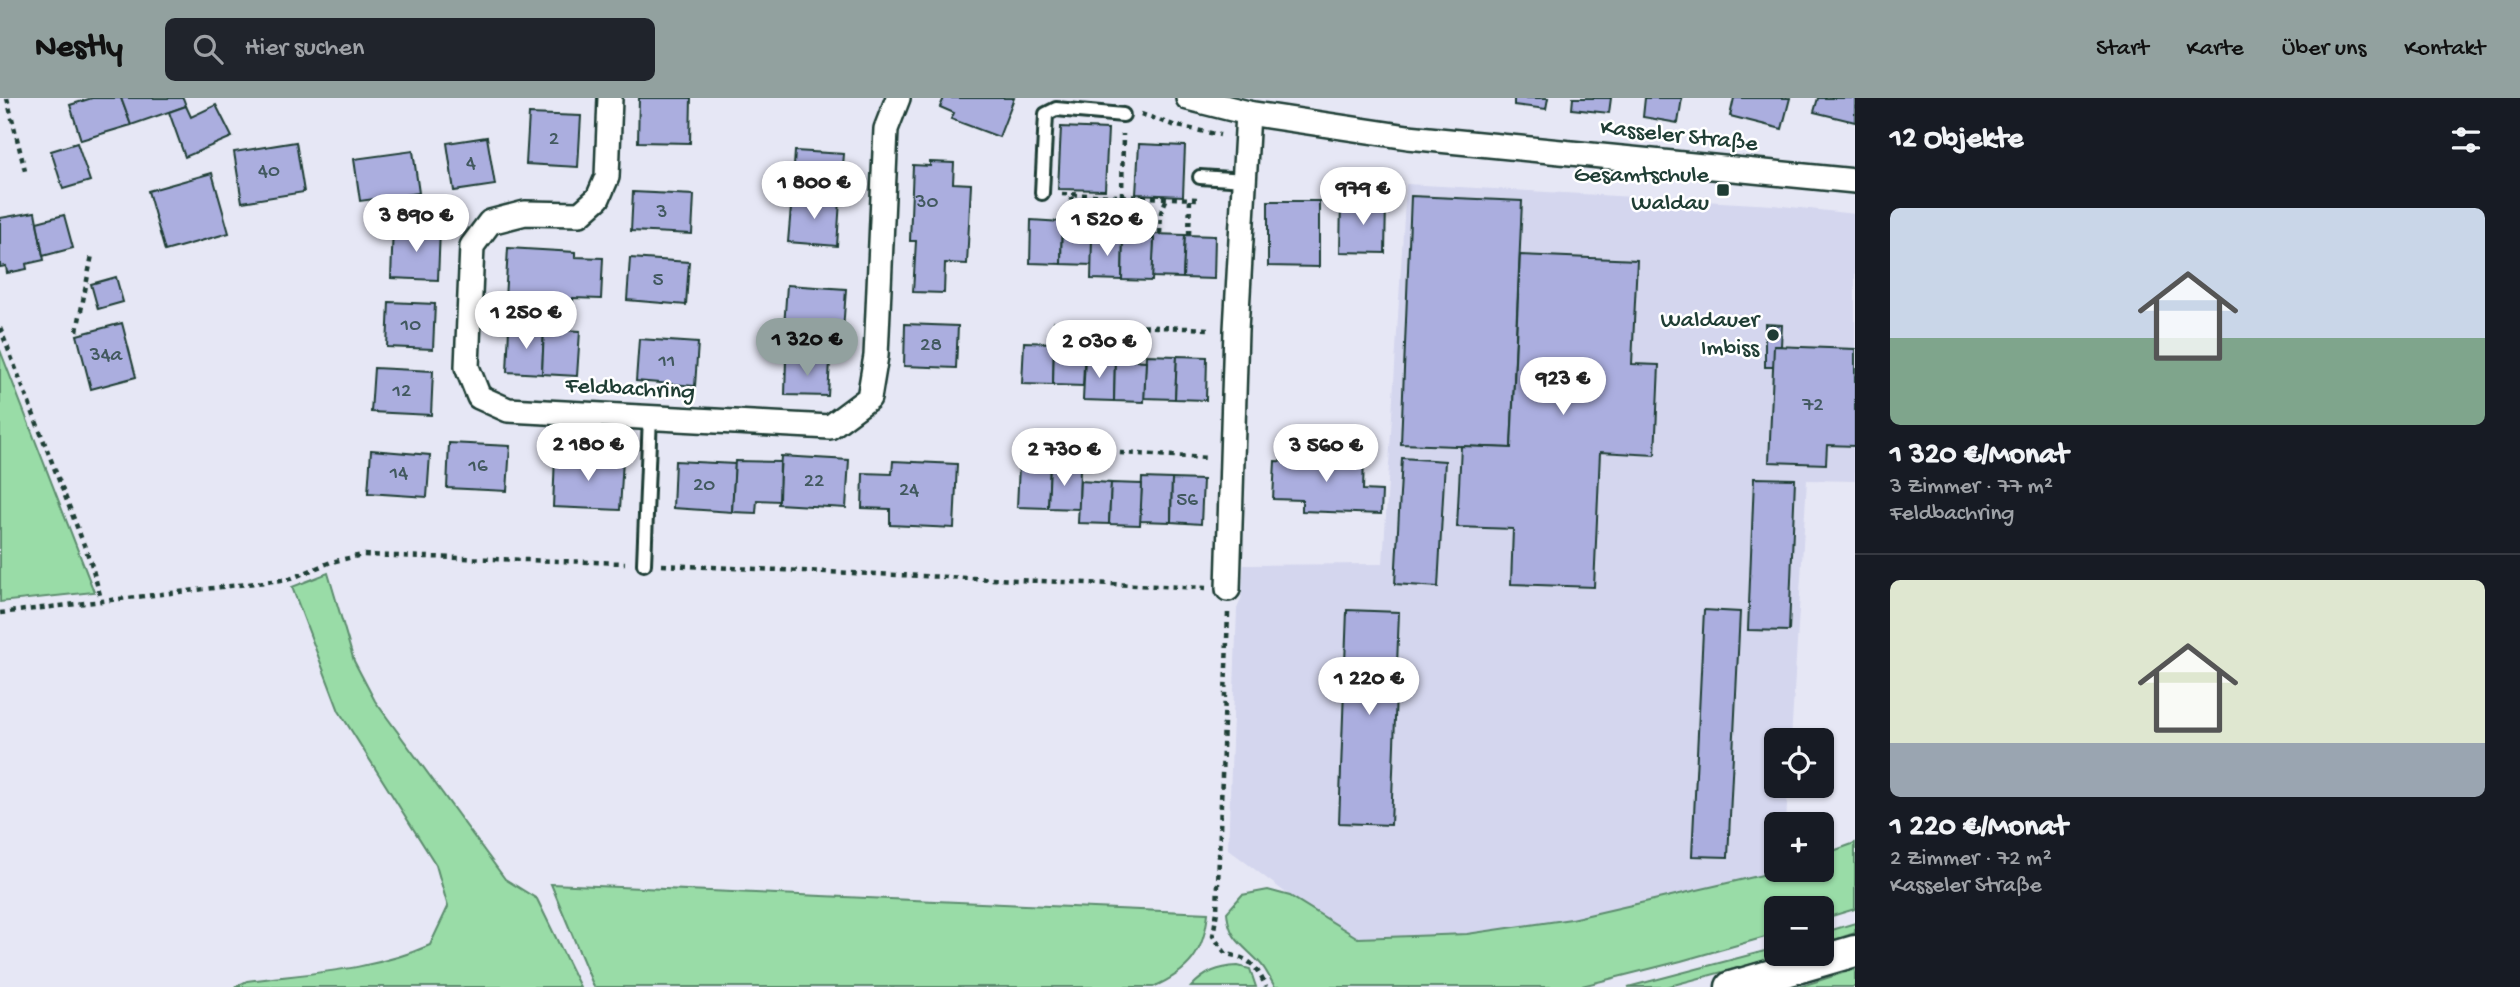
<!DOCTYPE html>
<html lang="de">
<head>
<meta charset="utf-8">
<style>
	body { margin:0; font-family:"Gochi Hand",sans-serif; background:#20242c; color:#f1f3f6; height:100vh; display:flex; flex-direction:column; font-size:26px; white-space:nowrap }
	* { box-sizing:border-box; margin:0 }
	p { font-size:23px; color:#9ea1a6 }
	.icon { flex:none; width:38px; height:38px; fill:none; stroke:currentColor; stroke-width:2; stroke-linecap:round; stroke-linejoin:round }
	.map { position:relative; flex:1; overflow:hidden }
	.panel { display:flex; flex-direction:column; background:#171b24; width:665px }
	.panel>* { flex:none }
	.controls { position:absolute; left:1764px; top:630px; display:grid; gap:14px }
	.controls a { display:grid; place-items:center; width:70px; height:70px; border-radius:10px; background:#171b24; box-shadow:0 2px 5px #0004; font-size:35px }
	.price { position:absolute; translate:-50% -60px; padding:0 16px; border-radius:24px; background:#fff; color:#222; font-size:23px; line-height:46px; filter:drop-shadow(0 2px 4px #0008) }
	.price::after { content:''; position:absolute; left:50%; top:42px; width:21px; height:16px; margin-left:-10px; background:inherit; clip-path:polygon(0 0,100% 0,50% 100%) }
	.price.selected { background:#92a19f; color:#111 }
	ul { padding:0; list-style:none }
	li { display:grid; align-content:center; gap:14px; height:371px; padding:0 35px }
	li+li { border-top:2px solid #363941 }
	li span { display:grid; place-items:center; height:217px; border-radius:10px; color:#555 }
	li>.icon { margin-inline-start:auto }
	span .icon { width:126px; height:126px; fill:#fffc; stroke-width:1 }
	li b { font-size:30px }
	h2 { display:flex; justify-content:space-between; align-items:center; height:84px; padding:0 35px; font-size:30px }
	header { display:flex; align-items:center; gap:42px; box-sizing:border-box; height:98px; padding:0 35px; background:#92a19f; color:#111 }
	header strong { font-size:33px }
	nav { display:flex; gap:38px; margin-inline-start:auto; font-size:24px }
	.search { width:490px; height:63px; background:#20242c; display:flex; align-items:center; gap:18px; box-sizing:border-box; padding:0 24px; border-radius:10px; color:#9ea1a6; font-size:26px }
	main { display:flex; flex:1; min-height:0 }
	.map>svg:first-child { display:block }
	.built { fill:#d4d6ee }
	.green { fill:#99dca7; stroke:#5c8c6e; stroke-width:2 }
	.building { fill:#abaedf; stroke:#1f3d34; stroke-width:2 }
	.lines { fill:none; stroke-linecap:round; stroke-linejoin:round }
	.service-casing { stroke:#1f3d34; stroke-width:18 }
	.minor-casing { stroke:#1f3d34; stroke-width:28 }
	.tertiary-casing { stroke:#1f3d34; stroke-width:35 }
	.path { stroke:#1f3d34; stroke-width:4.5; stroke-dasharray:5 5; stroke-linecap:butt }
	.service { stroke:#fff; stroke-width:12 }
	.minor { stroke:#fff; stroke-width:23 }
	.tertiary { stroke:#fff; stroke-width:30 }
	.poi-dot { fill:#1f3d34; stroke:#fff; stroke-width:2.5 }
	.labels { text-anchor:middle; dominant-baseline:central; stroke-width:5; stroke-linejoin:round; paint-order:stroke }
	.number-label { font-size:21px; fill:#42595f }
	.street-label { font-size:24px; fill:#1f3d34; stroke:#fff }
	.poi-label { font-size:24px; fill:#1f3d34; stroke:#fff; text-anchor:end }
</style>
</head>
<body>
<header>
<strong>Nestly</strong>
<div class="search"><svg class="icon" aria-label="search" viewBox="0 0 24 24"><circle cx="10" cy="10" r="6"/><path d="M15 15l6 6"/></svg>Hier suchen</div>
<nav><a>Start</a><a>Karte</a><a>Über uns</a><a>Kontakt</a></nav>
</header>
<main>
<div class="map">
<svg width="1855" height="889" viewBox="0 0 1855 889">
	<rect width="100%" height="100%" fill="#e6e7f5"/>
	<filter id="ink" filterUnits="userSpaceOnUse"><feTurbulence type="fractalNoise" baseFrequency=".0143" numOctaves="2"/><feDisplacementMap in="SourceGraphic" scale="14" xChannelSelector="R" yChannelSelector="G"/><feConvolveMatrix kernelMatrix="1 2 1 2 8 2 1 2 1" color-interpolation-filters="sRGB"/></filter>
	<g filter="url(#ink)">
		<!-- built -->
		<path class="built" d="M1406,86l367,21 82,9v267l-48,-1 -16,260h-15v46h12l-2,38h-10v46h7l-212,49 -104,15 -109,4 -68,-42 -62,-47 9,-240 4,-10 3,-34 139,-1z"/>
		<!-- green -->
		<g class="green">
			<path d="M0,252l94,242 -94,10z"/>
			<path d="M328,475l26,88 21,40 130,178 32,20 43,88h-345l12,-6c62,-8 125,-10 183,-36l18,-38 -12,-42 -97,-154 -47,-124z"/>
			<path d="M1855,745v66l-33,10v-11h-46v26l-95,27 -103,26h-303c-5,-8 -9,-18 -15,-24 -18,-19 -31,-24 -33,-51l15,-17 26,-5 22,6 68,42 109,-4 104,-15 213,-49h38v-15z"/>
			<path d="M551,786l657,29c-4,39 -18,58 -55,74h-559z"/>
			<path d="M1855,825v10l-33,11v-11z"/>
			<path d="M1776,850v6h14l-124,33h-38z"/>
			<path d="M1238,868l12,3 6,18h-65c14,-15 27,-20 47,-21z"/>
			<path d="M1855,871v18h-56z"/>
		</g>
		<!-- building -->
		<g class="building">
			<path d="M92,0h29l10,27 -50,15 -11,-35z"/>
			<path d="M121,0h62l3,8 -55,19z"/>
			<path d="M639,0h52l-1,45 -52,-1z"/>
			<path d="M944,0h70l-15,39 -48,-18 3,-6 -14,-6z"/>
			<path d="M1514,0h34l-2,11 -32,-4z"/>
			<path d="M1573,0h38l-2,15 -37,-4z"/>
			<path d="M1645,0h37l-4,25 -35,-6z"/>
			<path d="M1734,0h56l-8,31 -52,-13z"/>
			<path d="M1818,0h37v24l-41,-10z"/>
			<path d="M216,7l16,32 -47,20 -16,-45 17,-6 5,11z"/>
			<path d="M529,16l52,2 -3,51 -52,-3z"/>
			<path d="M1061,29l47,2 -3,61 -47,-1z"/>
			<path d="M487,39l8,48 -41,6 -7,-48z"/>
			<path d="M296,44l8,50 -62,10 -8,-50z"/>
			<path d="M77,45l13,38 -27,8 -12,-38z"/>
			<path d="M1139,46l46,2 -2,50 -47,-2z"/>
			<path d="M413,53l6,42 -59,8 -6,-42z"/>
			<path d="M795,53l49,3 -4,46 -48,-4z"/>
			<path d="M930,64l24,1 -1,20 18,1 -4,80 -22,-1 -1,30 -31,-1 3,-51h-6l3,-76 17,1z"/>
			<path d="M212,75l17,60 -64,18 -17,-60z"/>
			<path d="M633,94l61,3 -2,39 -61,-3z"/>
			<path d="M792,98l48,4 -3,46 -49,-4z"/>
			<path d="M1411,98l111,5 -11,247 -110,-4z"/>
			<path d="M1268,103h51v66l-51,-1z"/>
			<path d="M1341,103l45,1 -1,51 -45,-1z"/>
			<path d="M35,114l9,48 -18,4 1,5 -20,4 -1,-7 -6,1v-49z"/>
			<path d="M64,117l9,33 -30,8 -6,-34z"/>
			<path d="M1031,122l31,2 -1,42 -31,-1z"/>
			<path d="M1062,124l31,1 -1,42 -31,-1z"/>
			<path d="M393,129l47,2 -2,51 -47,-2z"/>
			<path d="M1154,136l31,1 -2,43 -31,-1z"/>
			<path d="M1185,137l30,1 -1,43 -31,-1z"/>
			<path d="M1092,139l31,1 -1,42 -31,-1z"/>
			<path d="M1123,140l31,1 -2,42 -30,-1z"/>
			<path d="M508,150l67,4v5l28,1 -2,41 -28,-1v4l-68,-3z"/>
			<path d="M1520,157l117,5 -5,104 27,1 -4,90 -55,-3 -6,135 -83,-3 2,-55 -56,-2 4,-81 50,2z"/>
			<path d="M630,160l59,4 -3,43 -59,-5z"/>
			<path d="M116,179l7,25 -25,7 -7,-25z"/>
			<path d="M787,187l59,4 -3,42 -59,-4z"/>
			<path d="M389,204l46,2 -2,45 -46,-2z"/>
			<path d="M122,225l14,54 -45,12 -14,-54z"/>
			<path d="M905,226l53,2 -2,42 -52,-2z"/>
			<path d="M1765,226l17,1 -1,21h-7v21h-9z"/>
			<path d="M509,230l35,1 -2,45 -35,-2z"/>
			<path d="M544,231l36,2 -3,45 -35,-2z"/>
			<path d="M639,241l59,4 -3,43 -59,-5z"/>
			<path d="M1024,244l30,1 -1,42 -31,-1z"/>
			<path d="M1054,245l31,1 -2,42 -30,-1z"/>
			<path d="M1774,248l81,3v97l-28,-1 -1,19 -57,-2z"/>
			<path d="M1146,257l31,1 -2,43 -31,-1z"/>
			<path d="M1177,258l30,1 -1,43 -31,-1z"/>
			<path d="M1085,260l30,1 -1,42 -31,-1z"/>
			<path d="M786,261l44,2 -2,35 -43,-1z"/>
			<path d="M1115,261l31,2 -2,41 -30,-1z"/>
			<path d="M374,270l59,3 -2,44 -60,-3z"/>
			<path d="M449,345l61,3 -3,45 -60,-3z"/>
			<path d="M371,352l59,5 -3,42 -59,-4z"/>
			<path d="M1293,355l71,3 -1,34 19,1 -1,23 -79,-3v-11l-29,-1 2,-38 18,1z"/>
			<path d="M555,357l68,4 -3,51 -67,-3z"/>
			<path d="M781,358l68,4 -3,48 -68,-4z"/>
			<path d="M1402,360l43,3 -7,126 -43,-3z"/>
			<path d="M675,363l60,3 -3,48 -59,-4z"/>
			<path d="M735,363l45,1 -1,39 -22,-1 -1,13 -24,-1z"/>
			<path d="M893,363l64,3 -3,64 -64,-3v-16l-28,-1 1,-35 29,1z"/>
			<path d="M1019,367l31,1 -2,42 -31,-1z"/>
			<path d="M1050,368l30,1 -1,42 -31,-1z"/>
			<path d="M1142,380l30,1 -1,43 -31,-1z"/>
			<path d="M1754,380l41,1 -6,152 -41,-1z"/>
			<path d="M1172,381l31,1 -2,44 -30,-2z"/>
			<path d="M1080,383l31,2 -2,41 -31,-1z"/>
			<path d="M1111,385l31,1 -2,41 -31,-1z"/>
			<path d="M1347,512l52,2 -8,213 -52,-2z"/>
			<path d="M1704,512l36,2 -12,245 -36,-1z"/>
		</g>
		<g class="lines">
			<!-- service casing -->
			<g class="service-casing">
				<g id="service">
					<path d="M1200,79l45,3"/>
					<path d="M1042,95l4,-79 10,-5 67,6"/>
					<path d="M644,466l6,-148"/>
				</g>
			</g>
			<!-- minor casing -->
			<g class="minor-casing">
				<g id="minor">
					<path d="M610,0l-3,79 -9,21 -18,16 -55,-1 -35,9 -18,24 -5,121 12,30 29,13 322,17 39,-29 7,-42 10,-227 12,-31"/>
					<path d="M1188,0l60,15 160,24 447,44"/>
					<path d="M1228,491l8,-259 12,-217"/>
				</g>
			</g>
			<!-- tertiary casing -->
			<g class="tertiary-casing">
				<path id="tertiary" d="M1731,889l124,-36"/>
			</g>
			<!-- path -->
			<g class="path">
				<path d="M7,0l19,77"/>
				<path d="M1141,16l32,11 47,10"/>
				<path d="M1062,96l135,5"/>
				<path d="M1122,98l1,-62"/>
				<path d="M1071,124l1,-28"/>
				<path d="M1160,136l1,-22 6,-14"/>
				<path d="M1189,137l1,-36"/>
				<path d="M1099,139l2,-41"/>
				<path d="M1132,141l1,-42"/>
				<path d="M1053,225l158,6"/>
				<path d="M0,230l91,235 11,39"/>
				<path d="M77,233l15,-76"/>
				<path d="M1050,351l158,9"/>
				<path d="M662,467l544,23"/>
				<path d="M0,515l290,-34 41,-17 31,-7 263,8"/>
				<path d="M1228,515l-11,298 -4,25 13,18c24,4 30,11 40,33"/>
			</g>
			<!-- service -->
			<use href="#service" class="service"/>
			<!-- minor -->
			<use href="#minor" class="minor"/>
			<!-- tertiary -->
			<use href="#tertiary" class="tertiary"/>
		</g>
	</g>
	<!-- markers -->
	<g class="poi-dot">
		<rect x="1716" y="85" width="14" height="14" rx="3.5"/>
		<circle cx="1773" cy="237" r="7"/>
	</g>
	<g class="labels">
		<!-- number labels -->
		<g class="number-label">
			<text x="554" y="42">2</text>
			<text x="471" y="66">4</text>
			<text x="269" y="74">40</text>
			<text x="927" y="105">30</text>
			<text x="662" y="115">3</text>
			<text x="658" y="183">5</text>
			<text x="411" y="228">10</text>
			<text x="931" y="248">28</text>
			<text x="106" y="258">34a</text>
			<text x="667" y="264">11</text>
			<text x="402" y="294">12</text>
			<text x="1813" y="308">72</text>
			<text x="478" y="369">16</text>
			<text x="399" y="376">14</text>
			<text x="814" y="384">22</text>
			<text x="704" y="388">20</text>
			<text x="909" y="393">24</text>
			<text x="1187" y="403">56</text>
		</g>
		<!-- street labels -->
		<g class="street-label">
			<text transform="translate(1679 39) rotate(6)">Kasseler Straße</text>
			<text transform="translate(630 292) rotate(3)">Feldbachring</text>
		</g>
		<!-- poi labels -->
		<g class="poi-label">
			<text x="1709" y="78">Gesamtschule<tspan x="1709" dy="28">Waldau</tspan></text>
			<text x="1759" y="223">Waldauer<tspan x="1759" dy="28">Imbiss</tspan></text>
		</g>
	</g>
</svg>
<div class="controls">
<a><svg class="icon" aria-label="locate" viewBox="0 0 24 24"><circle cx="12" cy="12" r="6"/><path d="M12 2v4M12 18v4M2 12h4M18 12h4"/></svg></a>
<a>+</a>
<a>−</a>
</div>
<b class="price" style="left:814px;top:123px">1 800 €</b>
<b class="price" style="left:1363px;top:129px">979 €</b>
<b class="price" style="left:416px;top:156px">3 890 €</b>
<b class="price" style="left:1107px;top:160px">1 520 €</b>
<b class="price" style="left:526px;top:253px">1 250 €</b>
<b class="price selected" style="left:807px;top:280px">1 320 €</b>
<b class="price" style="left:1099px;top:282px">2 030 €</b>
<b class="price" style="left:1563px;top:319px">923 €</b>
<b class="price" style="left:588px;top:385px">2 180 €</b>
<b class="price" style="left:1326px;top:386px">3 560 €</b>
<b class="price" style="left:1064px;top:390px">2 730 €</b>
<b class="price" style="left:1369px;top:619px">1 220 €</b>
</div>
<section class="panel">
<h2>12 Objekte<svg class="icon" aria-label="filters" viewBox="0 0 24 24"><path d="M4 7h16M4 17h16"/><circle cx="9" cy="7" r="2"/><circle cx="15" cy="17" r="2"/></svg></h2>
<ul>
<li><span style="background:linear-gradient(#c9d6e8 60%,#7fa58c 0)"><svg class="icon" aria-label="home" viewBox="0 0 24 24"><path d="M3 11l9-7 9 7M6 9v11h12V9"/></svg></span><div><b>1 320 €/Monat</b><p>3 Zimmer · 77 m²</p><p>Feldbachring</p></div></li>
<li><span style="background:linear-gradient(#dfe7d0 75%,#9aa5b1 0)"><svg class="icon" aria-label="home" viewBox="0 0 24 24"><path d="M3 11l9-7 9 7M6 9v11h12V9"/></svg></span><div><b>1 220 €/Monat</b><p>2 Zimmer · 72 m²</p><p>Kasseler Straße</p></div></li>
</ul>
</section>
</main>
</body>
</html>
